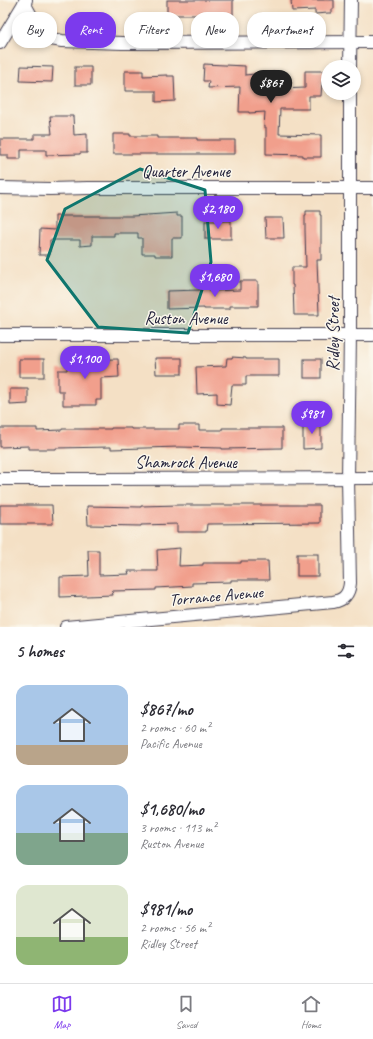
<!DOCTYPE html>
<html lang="en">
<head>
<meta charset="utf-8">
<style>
	body { margin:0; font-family:Caveat,sans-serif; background:#f7f7f7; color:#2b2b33; height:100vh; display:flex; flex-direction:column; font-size:15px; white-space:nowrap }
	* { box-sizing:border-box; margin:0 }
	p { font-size:13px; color:#7c7c81 }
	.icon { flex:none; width:22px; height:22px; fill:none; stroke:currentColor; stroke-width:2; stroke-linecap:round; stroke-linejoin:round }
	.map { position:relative; height:627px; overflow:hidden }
	.panel { display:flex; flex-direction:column; background:#fff; flex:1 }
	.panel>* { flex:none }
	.guide { position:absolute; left:12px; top:12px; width:349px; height:36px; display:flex; gap:8px }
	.controls { position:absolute; left:321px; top:60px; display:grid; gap:8px }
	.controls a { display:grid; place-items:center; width:40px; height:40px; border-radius:50%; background:#fff; box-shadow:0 2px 6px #0003; font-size:20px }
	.price { position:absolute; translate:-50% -34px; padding:0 9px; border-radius:14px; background:#7c3aed; color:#fff; font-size:13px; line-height:26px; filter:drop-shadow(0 1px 2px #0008) }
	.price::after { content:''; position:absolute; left:50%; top:24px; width:12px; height:9px; margin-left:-6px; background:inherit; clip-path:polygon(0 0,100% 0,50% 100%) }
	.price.selected { background:#222; color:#fff }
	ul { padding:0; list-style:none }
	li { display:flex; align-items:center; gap:12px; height:100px; padding:0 16px }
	li span { display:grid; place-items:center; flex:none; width:112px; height:80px; border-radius:12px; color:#555 }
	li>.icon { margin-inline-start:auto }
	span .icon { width:48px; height:48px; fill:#fffc; stroke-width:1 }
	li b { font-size:17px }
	h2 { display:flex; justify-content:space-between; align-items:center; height:48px; padding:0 16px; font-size:17px }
	.chip { padding:0 14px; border-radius:16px; background:#fff; box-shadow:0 2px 6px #0003; font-size:14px; line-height:36px }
	.chip.selected { background:#7c3aed; color:#fff }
	.tabs { display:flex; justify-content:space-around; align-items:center; height:56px; border-top:1px solid #e1e1e2; background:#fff; font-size:11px; color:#7c7c81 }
	.tabs a { display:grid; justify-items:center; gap:2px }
	.tabs .selected { color:#7c3aed }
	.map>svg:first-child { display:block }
	.building { fill:#f19f8c }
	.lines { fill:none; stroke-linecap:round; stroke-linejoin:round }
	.minor-casing { stroke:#423e50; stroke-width:14 }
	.minor { stroke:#fff; stroke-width:12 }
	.marked { fill:#0f766e; fill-opacity:0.2; stroke:#0f766e; stroke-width:3; stroke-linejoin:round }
	.labels { text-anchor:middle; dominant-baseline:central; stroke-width:3; stroke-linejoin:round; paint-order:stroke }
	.street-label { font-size:17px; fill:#22223b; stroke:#fbf7ec }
</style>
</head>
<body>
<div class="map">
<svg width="373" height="627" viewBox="0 0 373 627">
	<rect width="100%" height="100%" fill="#fbf7ec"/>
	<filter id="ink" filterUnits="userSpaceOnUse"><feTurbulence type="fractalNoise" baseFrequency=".025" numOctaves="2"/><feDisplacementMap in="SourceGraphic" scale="8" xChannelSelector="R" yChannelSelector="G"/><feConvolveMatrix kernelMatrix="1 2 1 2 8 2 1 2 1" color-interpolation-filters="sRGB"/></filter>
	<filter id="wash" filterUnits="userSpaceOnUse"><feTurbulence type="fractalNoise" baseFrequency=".012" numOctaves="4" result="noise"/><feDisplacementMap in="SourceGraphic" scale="16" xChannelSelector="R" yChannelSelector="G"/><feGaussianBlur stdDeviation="0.9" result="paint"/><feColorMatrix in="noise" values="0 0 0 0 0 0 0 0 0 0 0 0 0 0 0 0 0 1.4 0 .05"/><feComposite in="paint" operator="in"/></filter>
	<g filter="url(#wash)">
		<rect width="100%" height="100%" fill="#f4e0c5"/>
		<g id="blocks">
			<!-- building -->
			<g class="building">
				<rect x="167" y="0" width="66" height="15"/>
				<path d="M291,0h43v9h-2v4h-4l-13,1v-4l-23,1z"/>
				<path d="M204,64l41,2v9l31,-3 1,5 4,-1 1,13 23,-1v-17h20v11h-3l-1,14h-12v13h-29l-1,25 42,1v22h-18v-2l-37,-1v-27h-2l1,-15 -16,1v-1h-10l1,-25 -32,1 1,-7h-6z"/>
				<path d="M21,66l32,1 -1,15 -32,-1z"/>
				<rect x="75" y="67" width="16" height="18"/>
				<path d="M125,71h18v5l24,-1v1h7l1,25 -19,1v-11h-31z"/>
				<path d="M50,116h23l1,19 13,-1v19h-7v1l-34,1v-5h-25v9h-13v-4h-8v-16h34v-5h18z"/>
				<path d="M113,134h17v2h27v2h40v2h38v14h-122z"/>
				<path d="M306,211h14v4h1v45h-4l2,55h-25l-1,-30h-1v-18h14l-1,-37v-15h1z"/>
				<path d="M177,213v3h5v22h-10v18h-17v-2h-13v-16h-4v-5h-24v3h-22v9l-12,1v-6h-30v15h-11l1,-26 15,1v-14h77z"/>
				<path d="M265,218h18l1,20h-18z"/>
				<rect x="205" y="221" width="26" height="18"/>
				<path d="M240,281h18v25h-28v3h-26v-1l-37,1v-18l33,-1v-4h10v5l30,-1z"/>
				<path d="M232,357l14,1v1h33v17h-33v9h-14l-2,20 -13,-1v-11l-20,1 -1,-27 30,-1 1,-8h5z"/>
				<path d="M155,358h27v16h-26z"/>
				<rect x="19" y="359" width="25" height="18"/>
				<path d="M118,359l1,18 -18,1v22h-5v5h-33v-14h-5v-21h9v-10z"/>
				<rect x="304" y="359" width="17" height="19"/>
				<path d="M10,389h18v15l-18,1z"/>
				<path d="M303,422h18v26l-18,1z"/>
				<path d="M179,425h20v5h23v-2h60v20l-60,1v-1l-43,-1 -68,2v-2l-55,1v1h-27v-3l-29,1v-19h37v3l25,-1v-1h49v-1h20v1h48z"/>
				<path d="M0,505h52l1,19h-53z"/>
				<path d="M179,505h141v18l-113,1 -1,8h-29v-8l-36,1v1l-53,-1 -1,-19 54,1v-1z"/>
				<path d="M180,548l-1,18 24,-1v-2h38v-2h27l1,19h-38v2l-39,1v3l-36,2v2l-44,1 1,4 -53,2v-20l29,-1 -1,-26h11v25l30,-1 -1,-3h30l-1,-21z"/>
				<rect x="297" y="554" width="21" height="22"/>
			</g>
		</g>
	</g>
	<g filter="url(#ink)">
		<use href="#blocks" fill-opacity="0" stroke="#423e50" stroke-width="1"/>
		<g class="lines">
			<!-- minor casing -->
			<g class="minor-casing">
				<g id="minor">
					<path d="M24,3l15,27 12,9 11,2 60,2 251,-1"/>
					<path d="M0,43l26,-43"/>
					<path d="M350,67l1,-67"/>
					<path d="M0,188l50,1 38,-1h285"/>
					<path d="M0,335h373"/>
					<path d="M0,479h94l279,-1"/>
					<path d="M66,627l267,-25c11,-2 16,-8 17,-19l-2,-105 2,-143v-242"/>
				</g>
			</g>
			<!-- minor -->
			<use href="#minor" class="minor"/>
		</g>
	</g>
	<!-- marked area -->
	<path class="marked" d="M140,169l65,21 6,72 -23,71 -90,-6 -51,-67 18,-51z"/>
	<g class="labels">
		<!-- street labels -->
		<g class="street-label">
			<text x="186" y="171">Quarter Avenue</text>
			<text x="186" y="318">Ruston Avenue</text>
			<text transform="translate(333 334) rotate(-90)">Ridley Street</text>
			<text x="186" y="462">Shamrock Avenue</text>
			<text transform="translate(216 596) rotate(-5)">Torrance Avenue</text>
		</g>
	</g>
</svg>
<div class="controls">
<a><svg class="icon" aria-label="layers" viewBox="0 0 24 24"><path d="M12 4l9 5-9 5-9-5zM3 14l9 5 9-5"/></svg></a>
</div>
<b class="price selected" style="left:271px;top:104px">$867</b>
<b class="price" style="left:218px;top:230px">$2,180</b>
<b class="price" style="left:215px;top:298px">$1,680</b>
<b class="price" style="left:85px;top:380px">$1,100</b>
<b class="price" style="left:312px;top:435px">$981</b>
<div class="guide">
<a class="chip">Buy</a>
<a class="chip selected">Rent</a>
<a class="chip">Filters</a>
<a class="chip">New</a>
<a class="chip">Apartment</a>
</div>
</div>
<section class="panel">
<h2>5 homes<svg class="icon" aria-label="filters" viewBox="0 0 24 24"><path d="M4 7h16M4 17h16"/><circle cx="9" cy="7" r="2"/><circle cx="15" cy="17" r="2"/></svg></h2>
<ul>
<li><span style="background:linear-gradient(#a9c7e8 75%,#b9a48a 0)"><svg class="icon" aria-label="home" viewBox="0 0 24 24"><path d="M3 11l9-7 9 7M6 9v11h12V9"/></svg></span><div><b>$867/mo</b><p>2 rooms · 60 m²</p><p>Pacific Avenue</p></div></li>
<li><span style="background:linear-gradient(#a9c7e8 60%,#7fa58c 0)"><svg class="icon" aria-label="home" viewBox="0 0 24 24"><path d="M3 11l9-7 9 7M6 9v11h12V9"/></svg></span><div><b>$1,680/mo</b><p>3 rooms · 113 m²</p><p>Ruston Avenue</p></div></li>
<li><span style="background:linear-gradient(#dfe7d0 65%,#8fb573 0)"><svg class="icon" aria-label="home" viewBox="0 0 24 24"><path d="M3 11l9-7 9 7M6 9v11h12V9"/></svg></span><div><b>$981/mo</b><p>2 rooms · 56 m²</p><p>Ridley Street</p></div></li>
</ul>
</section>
<nav class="tabs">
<a class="selected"><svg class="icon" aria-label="map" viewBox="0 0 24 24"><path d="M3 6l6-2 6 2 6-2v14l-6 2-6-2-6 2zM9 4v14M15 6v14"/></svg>Map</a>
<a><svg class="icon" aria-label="saved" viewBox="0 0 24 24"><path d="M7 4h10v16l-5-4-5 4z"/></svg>Saved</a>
<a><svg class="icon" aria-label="home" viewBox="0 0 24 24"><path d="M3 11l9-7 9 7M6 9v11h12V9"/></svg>Home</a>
</nav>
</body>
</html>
